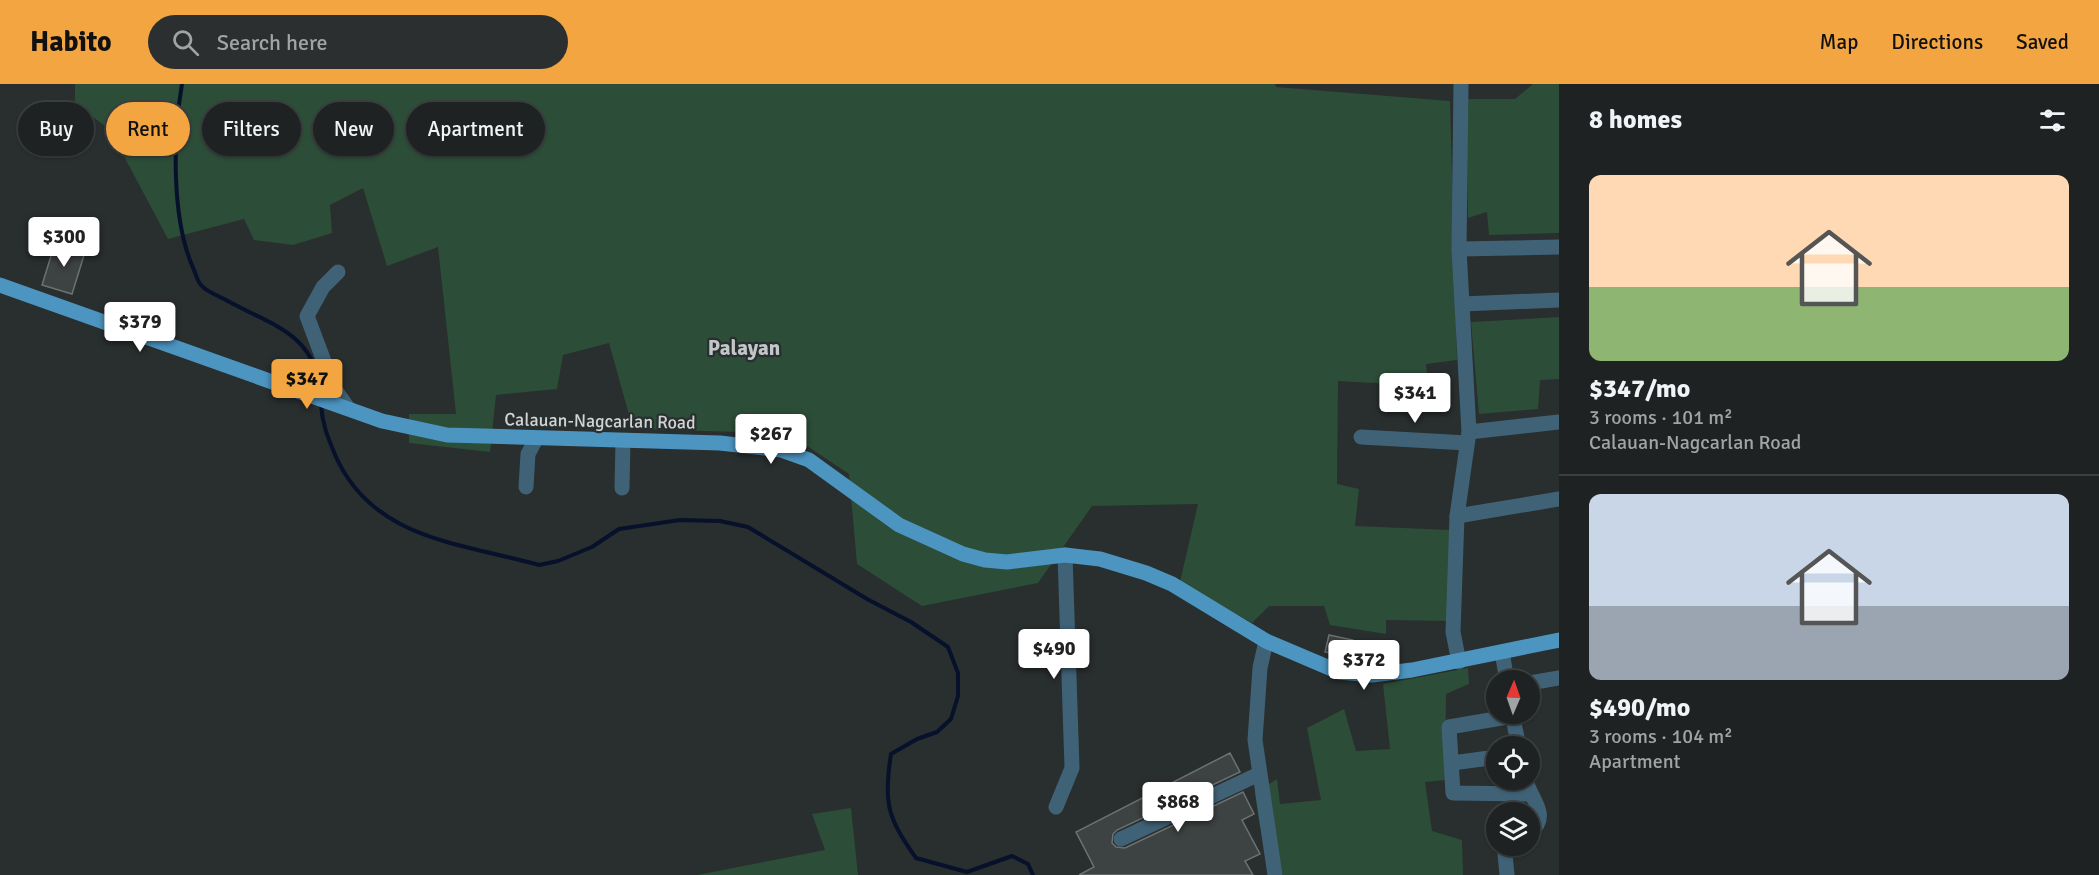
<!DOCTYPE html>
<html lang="en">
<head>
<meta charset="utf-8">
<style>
	body { margin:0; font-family:Signika,sans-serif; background:#2c2f2f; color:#f1f3f6; height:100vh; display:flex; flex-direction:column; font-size:22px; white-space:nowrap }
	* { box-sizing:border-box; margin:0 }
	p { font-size:20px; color:#a1a4a5 }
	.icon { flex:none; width:33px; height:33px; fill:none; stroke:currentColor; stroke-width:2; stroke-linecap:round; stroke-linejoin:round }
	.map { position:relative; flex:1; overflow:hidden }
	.panel { display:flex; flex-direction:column; background:#1f2222; width:540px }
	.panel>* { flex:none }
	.guide { position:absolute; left:18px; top:18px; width:570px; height:54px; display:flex; gap:12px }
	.needle { width:39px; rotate:2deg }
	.fabs { position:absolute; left:1486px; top:586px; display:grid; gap:12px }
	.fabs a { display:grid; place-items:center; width:54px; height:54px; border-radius:50%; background:#1f2222; box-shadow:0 2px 4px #0004,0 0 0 2px #3c3f40; font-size:30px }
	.price { position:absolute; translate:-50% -51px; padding:0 14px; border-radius:6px; background:#fff; color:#222; font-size:20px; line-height:39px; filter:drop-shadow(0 2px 3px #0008) }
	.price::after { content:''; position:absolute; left:50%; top:36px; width:18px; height:14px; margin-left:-9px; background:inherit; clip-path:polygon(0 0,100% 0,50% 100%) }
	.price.selected { background:#f2a541; color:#111 }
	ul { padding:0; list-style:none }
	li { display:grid; align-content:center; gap:12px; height:318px; padding:0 30px }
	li+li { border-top:2px solid #3c3f40 }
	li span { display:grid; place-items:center; height:186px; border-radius:12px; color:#555 }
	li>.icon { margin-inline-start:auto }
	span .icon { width:108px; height:108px; fill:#fffc; stroke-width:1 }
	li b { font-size:26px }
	h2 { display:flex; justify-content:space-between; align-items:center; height:72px; padding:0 30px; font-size:26px }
	.pill { padding:0 21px; border-radius:27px; background:#1f2222; box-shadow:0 2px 4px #0004,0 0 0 2px #3c3f40; font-size:21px; line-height:54px }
	.pill.selected { background:#f2a541; color:#111 }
	header { display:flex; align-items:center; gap:36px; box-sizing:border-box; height:84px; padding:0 30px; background:#f2a541; color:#111 }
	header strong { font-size:28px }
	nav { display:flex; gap:33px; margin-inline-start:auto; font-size:21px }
	.search { width:420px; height:54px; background:#2c2f2f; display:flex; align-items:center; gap:15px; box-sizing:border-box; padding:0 21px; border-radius:33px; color:#a1a4a5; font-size:22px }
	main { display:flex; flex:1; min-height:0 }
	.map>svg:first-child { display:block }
	.green { fill:#2c4d37 }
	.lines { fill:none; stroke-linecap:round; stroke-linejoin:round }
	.stream { stroke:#07112b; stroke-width:4 }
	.building { fill:#3d4342; stroke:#6c7271; stroke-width:1.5 }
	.minor { stroke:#406277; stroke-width:15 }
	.major { stroke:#4c95c1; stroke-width:15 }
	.labels { text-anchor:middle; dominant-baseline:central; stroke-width:4.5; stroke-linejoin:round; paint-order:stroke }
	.street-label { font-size:18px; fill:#d2d5d5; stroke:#292e2e }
	.quarter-label { font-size:21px; font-weight:bold; fill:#c1c7c8; stroke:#292e2e }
</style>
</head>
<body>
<header>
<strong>Habito</strong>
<div class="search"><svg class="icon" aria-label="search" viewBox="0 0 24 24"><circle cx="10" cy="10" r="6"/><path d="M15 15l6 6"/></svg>Search here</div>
<nav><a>Map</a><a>Directions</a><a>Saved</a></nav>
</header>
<main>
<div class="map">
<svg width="1559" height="791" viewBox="0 0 1559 791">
	<rect width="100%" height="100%" fill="#292e2e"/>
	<!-- green -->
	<g class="green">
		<path d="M75,0h1200l1,3 174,14 7,259 -31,4 2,22 -90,-5 -1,103 22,5 -4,37 96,4 -2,91 -63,-1v14l-56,-9 -6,-19h-55l-17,17 -72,-41 18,-78 -106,2 -54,77 -116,23 -65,-42 -8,-90 -48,-32 -61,-10 -107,-3 -24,-86 -46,12 -6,34 -61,6 -6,57 -81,-9v-29h47l-18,-167 -51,19 -24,-78 -33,17 2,28 -39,12 -39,-5 -10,-21 -76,20 -58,-109 -35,-27z"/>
		<path d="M1533,0h26v149l-70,2 -2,-23 -19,6 -2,-119h49z"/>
		<path d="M1559,233v62l-19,1 -2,29 -59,5 -8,-92z"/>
		<path d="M1468,584l1,16 -23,10 -1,86 -20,2 7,49 30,9 1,35h-180l-23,-48 -5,-34 22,-14 3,25 41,-4 -14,-72 37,-19 12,42 34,-2 -7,-65z"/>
		<path d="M851,724l7,67h-161l128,-25 -13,-36z"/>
	</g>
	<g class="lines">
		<!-- stream -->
		<g class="stream">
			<path d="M182,0c-9,53 -11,136 12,186 2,5 4,13 8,16 5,6 17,10 24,14 44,25 91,33 94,94"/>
			<path d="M321,320c1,20 7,34 15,53 38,83 125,86 203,108l19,-4 34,-14 27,-18 61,-9 40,1 28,6 119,72 44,23 37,25 10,26v23l-7,23 -14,13 -20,7 -26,15c-8,50 -3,64 25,104l51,14 45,-16 16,8 5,11"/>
		</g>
	</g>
	<!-- building -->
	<g class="building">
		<path d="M55,159l30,9 -13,42 -30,-9z"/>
		<path d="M1329,551l24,5 -3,17 -25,-5z"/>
		<path d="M1230,669l10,19 -123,58 -4,4 -1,9 4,4 9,1 118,-56 11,22 -12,6 18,34 -15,7 8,14h-174l15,-8 -18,-35z"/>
	</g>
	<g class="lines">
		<!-- minor -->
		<g class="minor">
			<path d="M1459,165l100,-2"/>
			<path d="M338,188l-15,15 -16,29 27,72 14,20"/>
			<path d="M1462,220l97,-4"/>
			<path d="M1469,348l90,-10"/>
			<path d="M1361,353l106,6"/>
			<path d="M526,403l2,-33 8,-15"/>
			<path d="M622,404l1,-47"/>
			<path d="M1457,432l102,-17"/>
			<path d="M1266,557l-6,27 -5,72 20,135"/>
			<path d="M1502,568l5,29"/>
			<path d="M1459,578l-6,-30 4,-116 12,-84 -10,-183 2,-165"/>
			<path d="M1530,599l29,-5"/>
			<path d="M1512,630l7,33"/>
			<path d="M1513,632l-64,11 4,66 76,1"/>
			<path d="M1452,679l45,-6"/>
			<path d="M1526,696c3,17 26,36 4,52"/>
			<path d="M1056,723l16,-39 -7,-213"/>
			<path d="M1121,755l138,-65"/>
			<path d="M1507,791l-2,-21 3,-8"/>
		</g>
		<!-- major -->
		<path class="major" d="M0,201l382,136 65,14 273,8 61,7 28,10 90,65 64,29 22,6 22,2 58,-7 35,4 46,14 26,11 94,57 73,31 33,3 40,-5 147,-30"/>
	</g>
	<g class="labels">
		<!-- street labels -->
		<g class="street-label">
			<text transform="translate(600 337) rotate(1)">Calauan-Nagcarlan Road</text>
		</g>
		<!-- quarter labels -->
		<g class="quarter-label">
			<text x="744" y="264">Palayan</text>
		</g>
	</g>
</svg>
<div class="fabs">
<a><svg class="needle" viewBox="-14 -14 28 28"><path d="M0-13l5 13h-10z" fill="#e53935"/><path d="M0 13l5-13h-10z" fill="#a1a4a5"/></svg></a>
<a><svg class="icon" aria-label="locate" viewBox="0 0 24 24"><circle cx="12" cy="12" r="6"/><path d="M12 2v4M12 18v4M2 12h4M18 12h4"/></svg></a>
<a><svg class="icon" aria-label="layers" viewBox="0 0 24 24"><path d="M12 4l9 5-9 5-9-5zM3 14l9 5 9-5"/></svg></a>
</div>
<b class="price" style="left:64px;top:184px">$300</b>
<b class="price" style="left:140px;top:269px">$379</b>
<b class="price selected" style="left:307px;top:326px">$347</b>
<b class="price" style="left:1415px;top:340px">$341</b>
<b class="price" style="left:771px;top:381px">$267</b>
<b class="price" style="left:1054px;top:596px">$490</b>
<b class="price" style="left:1364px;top:607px">$372</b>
<b class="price" style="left:1178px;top:749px">$868</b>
<div class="guide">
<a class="pill">Buy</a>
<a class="pill selected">Rent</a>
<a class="pill">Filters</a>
<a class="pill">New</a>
<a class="pill">Apartment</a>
</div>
</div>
<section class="panel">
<h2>8 homes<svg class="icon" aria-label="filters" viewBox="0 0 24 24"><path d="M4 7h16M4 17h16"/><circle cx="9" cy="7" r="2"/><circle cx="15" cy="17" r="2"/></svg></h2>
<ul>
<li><span style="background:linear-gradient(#ffd9b3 60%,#8fb573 0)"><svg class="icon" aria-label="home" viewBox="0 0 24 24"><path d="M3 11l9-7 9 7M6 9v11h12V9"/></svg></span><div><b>$347/mo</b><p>3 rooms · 101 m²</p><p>Calauan-Nagcarlan Road</p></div></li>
<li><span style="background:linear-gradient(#c9d6e8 60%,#9aa5b1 0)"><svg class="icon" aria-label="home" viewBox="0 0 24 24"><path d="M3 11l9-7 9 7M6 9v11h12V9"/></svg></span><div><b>$490/mo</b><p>3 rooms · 104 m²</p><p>Apartment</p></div></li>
</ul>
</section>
</main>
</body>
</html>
